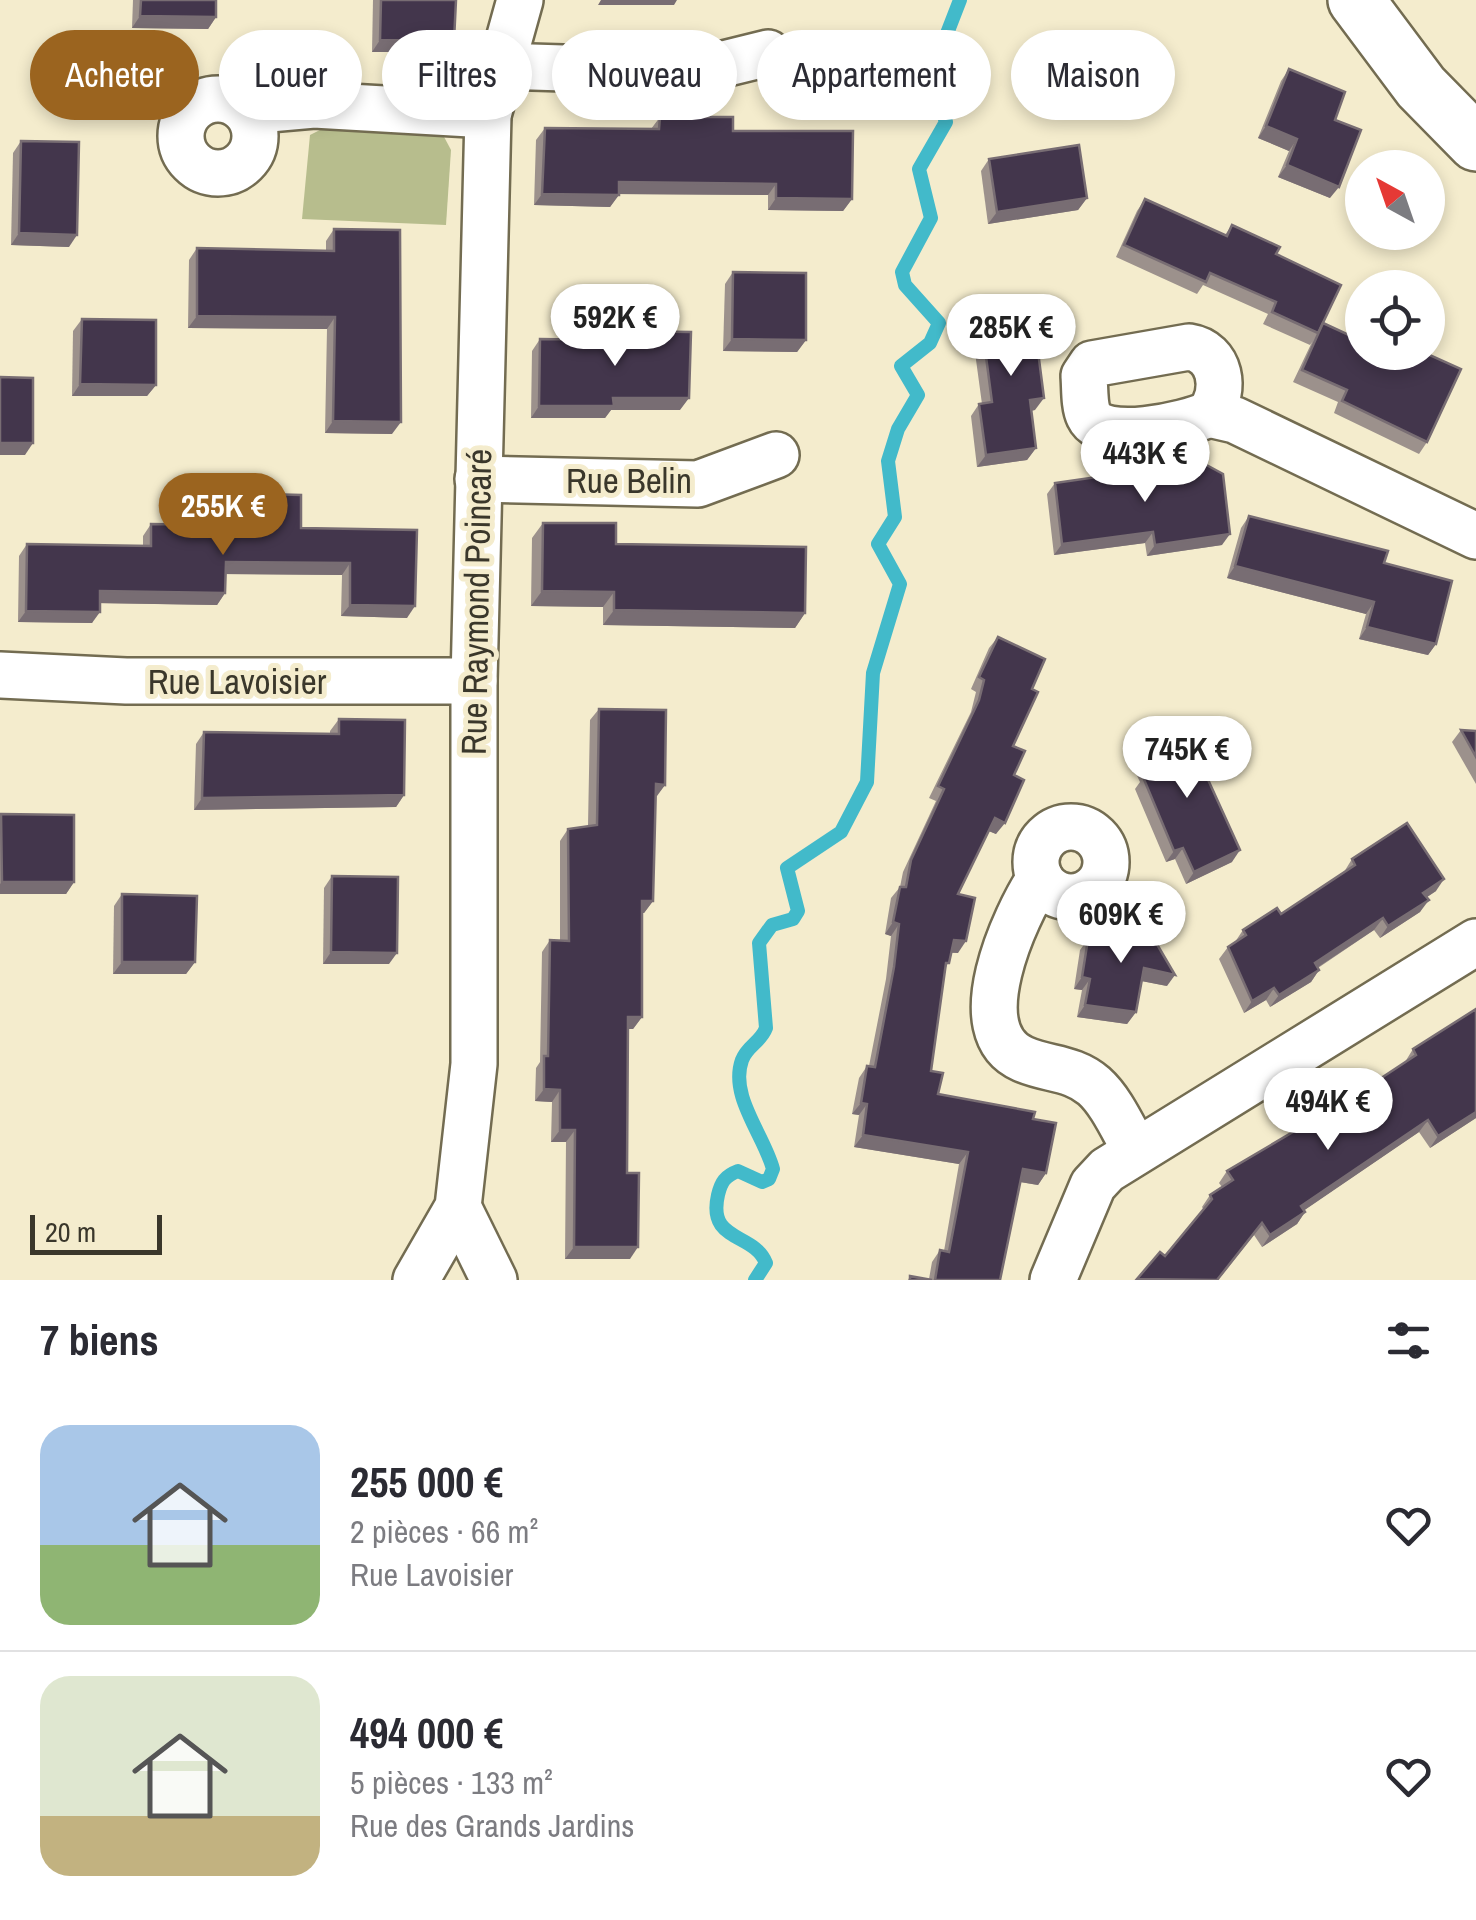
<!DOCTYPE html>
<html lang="fr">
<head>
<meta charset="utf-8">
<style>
	body { margin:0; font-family:"Archivo Narrow",sans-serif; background:#f2f2f3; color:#2b2b33; height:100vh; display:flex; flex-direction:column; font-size:38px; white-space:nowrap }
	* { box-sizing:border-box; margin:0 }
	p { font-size:32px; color:#7c7c81 }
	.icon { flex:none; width:55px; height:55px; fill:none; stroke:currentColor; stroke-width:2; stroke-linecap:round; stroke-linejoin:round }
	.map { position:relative; height:1280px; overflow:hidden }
	.drawer { display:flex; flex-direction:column; background:#fff; flex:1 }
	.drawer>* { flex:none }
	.top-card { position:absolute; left:30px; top:30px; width:1418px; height:90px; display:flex; gap:20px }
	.needle { width:65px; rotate:320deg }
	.buttons { position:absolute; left:1345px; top:150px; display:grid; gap:20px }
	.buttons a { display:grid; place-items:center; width:100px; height:100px; border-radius:50%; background:#fff; box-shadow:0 5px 15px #0003; font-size:50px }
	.scale { position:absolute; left:30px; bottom:25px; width:132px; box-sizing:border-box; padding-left:10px; border:5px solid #3a372b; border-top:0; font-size:28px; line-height:35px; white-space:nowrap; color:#3a372b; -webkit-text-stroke:8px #f4eccd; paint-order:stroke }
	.price { position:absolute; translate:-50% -85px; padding:0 22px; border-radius:35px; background:#fff; color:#222; font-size:32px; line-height:65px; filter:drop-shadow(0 2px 5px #0008) }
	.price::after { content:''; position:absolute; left:50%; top:60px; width:30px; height:22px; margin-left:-15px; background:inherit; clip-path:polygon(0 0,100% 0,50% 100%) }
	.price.active { background:#9b641f; color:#fff }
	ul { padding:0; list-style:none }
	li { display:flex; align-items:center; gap:30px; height:250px; padding:0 40px }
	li+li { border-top:2px solid #e1e1e2 }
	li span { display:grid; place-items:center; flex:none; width:280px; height:200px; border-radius:30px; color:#555 }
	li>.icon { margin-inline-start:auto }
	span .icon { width:120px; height:120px; fill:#fffc; stroke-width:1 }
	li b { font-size:42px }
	h2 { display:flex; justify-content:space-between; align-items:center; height:120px; padding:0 40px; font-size:42px }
	.pill { padding:0 35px; border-radius:45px; background:#fff; box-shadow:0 5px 15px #0003; font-size:35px; line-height:90px }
	.pill.active { background:#9b641f; color:#fff }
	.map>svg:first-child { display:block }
	.green { fill:#b7bd8d }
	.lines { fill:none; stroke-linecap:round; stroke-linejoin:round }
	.stream { stroke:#42baca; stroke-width:14 }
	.minor-casing { stroke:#736c51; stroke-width:50 }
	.tertiary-casing { stroke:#736c51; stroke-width:60 }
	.minor { stroke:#fff; stroke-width:45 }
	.tertiary { stroke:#fff; stroke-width:55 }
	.wall { fill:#9c918c }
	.shaded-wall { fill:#786d73 }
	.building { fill:#43364c; stroke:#786d73; stroke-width:2.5 }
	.labels { text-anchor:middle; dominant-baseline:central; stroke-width:10; stroke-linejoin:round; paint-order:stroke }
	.street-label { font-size:35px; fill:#3a372b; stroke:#f4eccd }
</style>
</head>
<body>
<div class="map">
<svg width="1476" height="1280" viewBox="0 0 1476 1280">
	<rect width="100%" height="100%" fill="#f4eccd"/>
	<!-- green -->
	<path class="green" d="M324,128l118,5 9,17 -5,75 -144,-6 8,-84z"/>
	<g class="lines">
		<!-- stream -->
		<path class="stream" d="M755,1280l11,-17c-12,-31 -59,-20 -48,-68 3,-13 7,-19 20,-24l24,11 7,-3 4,-10c-9,-34 -44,-73 -31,-109 5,-14 19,-18 24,-32l-7,-85 13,-18 21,-6 5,-8 -11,-43 54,-36 26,-50 6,-109 27,-89 -22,-40 17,-27 -7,-56 10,-32 20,-34 -17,-29 29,-23 9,-20 -34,-38 -3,-13 29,-54 -12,-49 27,-47 -14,-42 2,-13 26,-67"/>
		<!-- minor casing -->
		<g class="minor-casing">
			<g id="minor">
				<path d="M501,66l190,6 77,-19"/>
				<circle cx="218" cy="136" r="37"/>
				<path d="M246,111l68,-6 174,10"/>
				<path d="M1189,347c32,5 38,43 20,67 -23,11 -107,30 -120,2 -5,-10 -4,-28 -5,-40l8,-12z"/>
				<path d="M1209,414l26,6 241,116"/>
				<path d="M478,479l220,5 78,-29"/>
				<path d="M0,675l126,6h348"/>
				<circle cx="1071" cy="862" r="35"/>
				<path d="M1040,878c-25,37 -79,154 -17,181 25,11 49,8 71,27 18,16 30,45 42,65"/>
				<path d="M458,1207l36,73"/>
				<path d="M416,1280l42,-73 16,-143v-383l14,-566 32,-115"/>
				<path d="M1053,1280l40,-95 14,-15 369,-228"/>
			</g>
		</g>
		<!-- tertiary casing -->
		<g class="tertiary-casing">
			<path id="tertiary" d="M1356,0l65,87 55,56"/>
		</g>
		<!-- minor -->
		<use href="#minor" class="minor"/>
		<!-- tertiary -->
		<use href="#tertiary" class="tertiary"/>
	</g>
	<!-- wall -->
	<g class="wall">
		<path d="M133,0h83v17l-8,12 -76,-1z"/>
		<path d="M373,0h83l-10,52h-74z"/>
		<path d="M1289,69l46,51 -5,78 -52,-21 11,-26 -31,-13 23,-57z"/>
		<path d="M660,117l73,14 119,68 -9,12 -75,-1v-15l-149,-1 -9,13 -76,-2 2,-65 9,-12 106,1z"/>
		<path d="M21,141l48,106 -58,-2 2,-92z"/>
		<path d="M989,159l98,39 -9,12 -90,14 -7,-53z"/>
		<path d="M1145,199l80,36 7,-10 44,29 46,72 82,35 6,-9h13l4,90 -8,12 -85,-41 4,-11 -45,-20 19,-40 -2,3 -47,-21 5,-10 -65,-29 -6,9 -81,-37 21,-46z"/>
		<path d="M334,229l58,205 -67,-1 2,-104 -139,-1 1,-68 8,-12 129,3v-10z"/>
		<path d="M733,272l73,68 -9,12 -74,-1 2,-67z"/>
		<path d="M980,311l55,99 -4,1 5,37 -9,12 -50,7 -6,-51 8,-12h3l-11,-81z"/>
		<path d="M82,319l74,66 -9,11h-75l1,-65z"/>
		<path d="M615,331l65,79h-69l-6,8h-74l1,-67 8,-12 68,1z"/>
		<path d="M1055,483l167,62 -75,11 -2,-13 -91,12 -7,-61z"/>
		<path d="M227,493l74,35 116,2 -10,88 -66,-2 1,-41 -117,-1v19l-8,12 -117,-2 -8,20 -74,-1 1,-66 8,-12 116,2v-10l8,-12 67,1 1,-20z"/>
		<path d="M1249,516l135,47 52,81 -8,11 -69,-16 7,-25 -139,-36 14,-50z"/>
		<path d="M543,523l73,21 189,69 -10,15 -192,-3v-18l-72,-1 1,-68z"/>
		<path d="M998,637l34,52 -19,57 1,29 -18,59 -7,-3 -31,63v59h-6l-7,17 -14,101 7,23 95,25 13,54 -8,12 -18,-3 -20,98h-92l2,-4 19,3 3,-17 8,-12 4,1 15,-87 -105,-17 5,-32 -7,-1 7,-36 8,-12h2l17,-87 5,-43 -6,-2 6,-36 9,-11 3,-15 33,-71 -7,-3 42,-86 5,-20 -5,-3 18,-41z"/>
		<path d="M599,709l66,76 -9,11 -3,105 -9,12h-2v104l-9,12h-5l-1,144 3,86h-65l1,-117h-15l1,-40 -17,-1 1,-33 4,-6 2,-110 8,-12 10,1v-100l8,-12 20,-3 2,-106z"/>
		<path d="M339,719l65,76 -8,12 -202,3 2,-66 8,-12 126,2v-3z"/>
		<path d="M1461,730l15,1v53l-24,-42z"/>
		<path d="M1138,749l94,113 -46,22 -11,-25 -9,3 -31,-73 5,-7 -10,-21z"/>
		<path d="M1,814l73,68 -8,12h-66v-78z"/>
		<path d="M1352,859l84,32 -9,6 -7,15 -40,26 -6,-8 -56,38 1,2 -8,12 -41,25 -4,-7 -22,13 -25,-54 9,-12 7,-5 8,-12 38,-16 63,-42z"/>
		<path d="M332,876l57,88h-66l1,-76z"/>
		<path d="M122,894l73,68 -9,12h-73l1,-68z"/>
		<path d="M1088,939l79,47 -25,-5 -6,31 -9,12 -50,-7 5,-27 -8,-1 6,-39z"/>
		<path d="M1413,1049l63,69 -46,30 -11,-16 -115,78 1,2 -8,12 -35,23 -8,-12 -36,45h-81l23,-28 5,4 39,-46 -2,-3 8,-12 12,-8 -3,-4 8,-12 130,-77 48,-32z"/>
	</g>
	<!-- shaded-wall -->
	<g class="shaded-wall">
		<path d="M601,0h76l-3,5h-76z"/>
		<path d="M140,16l76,1 -8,12 -76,-1z"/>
		<path d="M380,40l74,1 -8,11h-74z"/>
		<path d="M1266,126l31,13 -8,12 -31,-13z"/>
		<path d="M1287,165l52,22 -9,11 -52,-21z"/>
		<path d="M619,182l157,2 -8,11 -157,-1z"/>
		<path d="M542,194l77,1 -9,12 -76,-2z"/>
		<path d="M776,198l76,1 -9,12 -75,-1z"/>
		<path d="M1087,198l-9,12 -90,14 9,-12z"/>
		<path d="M19,233l58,2 -8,12 -58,-2z"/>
		<path d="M197,316l138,1 -8,12 -139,-1z"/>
		<path d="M732,339l74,1 -9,12 -74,-1z"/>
		<path d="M80,384l76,1 -9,11h-75z"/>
		<path d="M613,398h76l-9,12h-69l-6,8h-74l8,-12z"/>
		<path d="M1044,398l-9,12 -13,2 8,-12z"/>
		<path d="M333,421l68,1 -9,12 -67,-1z"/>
		<path d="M0,443h33l-8,12h-25z"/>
		<path d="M1036,448l-9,12 -50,7 9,-12z"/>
		<path d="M1153,532l-8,11 -91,12 8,-11z"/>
		<path d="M1230,534l-8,11 -75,11 8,-11z"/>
		<path d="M226,562l124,1 -8,12 -125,-1z"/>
		<path d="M1235,566l139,36 -8,12 -139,-36z"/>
		<path d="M100,591l125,2 -8,12 -125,-2z"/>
		<path d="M542,591l72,1 -11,15 -72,-1z"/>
		<path d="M350,605l65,1 -8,12 -66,-2z"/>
		<path d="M614,610l191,3 -10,15 -192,-3z"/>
		<path d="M26,611l74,1 -8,11 -74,-1z"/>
		<path d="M1367,627l69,17 -8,11 -69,-16z"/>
		<path d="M656,784l9,1 -8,11h-9z"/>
		<path d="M404,795l-8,12 -202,3 8,-12z"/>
		<path d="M995,818l10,5 -9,11 -10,-4z"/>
		<path d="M1183,848l-8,11 -9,3 8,-11z"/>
		<path d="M1240,850l-8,12 -46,22 8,-12z"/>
		<path d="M1444,879l-8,12 -21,14 8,-12z"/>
		<path d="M2,882h72l-8,12h-66v-10z"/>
		<path d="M1429,900l-9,12 -40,26 8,-12z"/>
		<path d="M642,901h11l-9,12 -10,-1z"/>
		<path d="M1383,918l-9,12 -68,45 9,-12z"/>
		<path d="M893,922l6,2 -8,12 -6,-2z"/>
		<path d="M954,940l12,1 -8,12 -12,-1z"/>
		<path d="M331,952l66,1 -8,11h-66z"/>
		<path d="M122,962h73l-9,12h-73z"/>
		<path d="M1144,968l31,7 -8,11 -31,-6z"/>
		<path d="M1319,970l-8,12 -41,25 9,-12z"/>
		<path d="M1082,977l8,2 -8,11 -8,-1z"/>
		<path d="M1274,988l-8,12 -22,13 8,-12z"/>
		<path d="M1085,1005l51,7 -9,12 -50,-7z"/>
		<path d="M628,1017h14l-9,12h-13z"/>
		<path d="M544,1089l16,1 -8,12 -17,-1z"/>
		<path d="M861,1103l6,1 -8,11 -7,-1z"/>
		<path d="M1476,1112v6l-46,30 8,-12z"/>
		<path d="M1428,1120l-9,12 -126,86 8,-12z"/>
		<path d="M560,1130h15l-9,12h-15z"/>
		<path d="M863,1135l105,17 -9,12 -105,-17z"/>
		<path d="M1023,1169l23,4 -8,12 -24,-4z"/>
		<path d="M1305,1212l-8,12 -35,23 8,-12z"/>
		<path d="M574,1247h64l-8,12h-65z"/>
	</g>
	<!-- building -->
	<g class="building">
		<path d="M141,0h75v17l-76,-1z"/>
		<path d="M381,0h75l-2,41 -74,-1z"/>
		<path d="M1289,69l56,23 -10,28 26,10 -22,57 -52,-22 10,-26 -31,-13z"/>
		<path d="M660,117h73v14h120l-1,68 -76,-1v-14l-157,-2v13l-77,-1 3,-66 114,1z"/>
		<path d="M21,141l58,1 -2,93 -58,-2z"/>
		<path d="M1079,145l8,53 -90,14 -8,-53z"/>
		<path d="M1145,199l82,37 5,-11 48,22 -4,7 65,31 -23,48 -46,-21 4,-10 -66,-29 -4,9 -82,-37z"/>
		<path d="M334,229l66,1 1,192 -68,-1 2,-104 -138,-1v-68l137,3z"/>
		<path d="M733,272l73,1v67l-74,-1z"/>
		<path d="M1032,305l12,93 -14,2 6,48 -50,7 -7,-51 13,-2 -12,-91z"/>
		<path d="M82,319l74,1v65l-76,-1z"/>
		<path d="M1323,323l39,18v11h24l20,10 5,-10h12l38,17 -34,73 -85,-41 5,-11 -45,-20z"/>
		<path d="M615,331l76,1 -2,66h-76l1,8h-75l1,-67 74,1z"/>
		<path d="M0,377l33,1v65h-33z"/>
		<path d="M1201,462l22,12 7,60 -75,11 -2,-13 -91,12 -7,-61z"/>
		<path d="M227,493l74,2v33l116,2 -2,76 -65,-1v-42l-124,-1 -1,31 -125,-2v21l-74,-1 1,-67 124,2v-22l75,1z"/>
		<path d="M1249,516l139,35 -4,12 68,18 -16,63 -69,-17 7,-25 -139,-36z"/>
		<path d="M543,523h73v21l190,3 -1,66 -191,-3v-18l-72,-1z"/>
		<path d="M998,637l47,22 -13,30 6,3 -25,54 12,5 -11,24 10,5 -19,43 -10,-5 -37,76 17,4 -9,43 -12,-1 -5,23h-3l-15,108 12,2 -5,21 97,18 -2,7 23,4 -10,50 -23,-4 -23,111h-65l5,-30 9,2 19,-100 -105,-17 4,-31 -6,-1 6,-37 8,1 19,-100 5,-43 -6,-2 7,-35h6l5,-27 33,-71 -6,-3 41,-86 5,-20 -5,-3z"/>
		<path d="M599,709l67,1 -1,75 -9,-1 -3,117h-11v116h-14l-1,156h12l-1,74h-64l1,-117h-15v-40l-16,-1v-33h4l2,-116 19,1 -1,-112 29,-4z"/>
		<path d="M339,719l66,1 -1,75 -202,3 2,-66 135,2z"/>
		<path d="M1185,729l55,121 -46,22 -11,-24 -9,3 -31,-74 7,-2 -12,-26z"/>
		<path d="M1461,730l15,1v26z"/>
		<path d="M1,814l73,1v67h-72z"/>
		<path d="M1407,823l37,56 -21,14 6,7 -41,26 -5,-8 -68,45 4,7 -40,25 -5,-7 -22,13 -24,-54 18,-12 -3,-5 34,-22 4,6 74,-49 -3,-6z"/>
		<path d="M332,876l66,1 -1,76 -66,-1z"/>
		<path d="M122,894l75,2 -2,66h-73z"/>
		<path d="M1141,917l34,58 -31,-7 -8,44 -51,-7 5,-26 -8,-2 6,-38 12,1z"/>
		<path d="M1476,1009v103l-38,24 -10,-16 -127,86 4,6 -35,23 -8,-12 -45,57 -80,-1 23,-27 5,4 47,-57 -2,-4 23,-15 -6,-9 130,-77 59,-39 -3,-6z"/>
		<path d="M910,1276l22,4h-22z"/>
	</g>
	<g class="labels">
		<!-- street labels -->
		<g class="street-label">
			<text x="629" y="480">Rue Belin</text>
			<text transform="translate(476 602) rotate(-89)">Rue Raymond Poincaré</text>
			<text x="237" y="681">Rue Lavoisier</text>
		</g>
	</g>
</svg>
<div class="buttons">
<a><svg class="needle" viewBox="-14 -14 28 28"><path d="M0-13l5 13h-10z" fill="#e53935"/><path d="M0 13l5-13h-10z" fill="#7c7c81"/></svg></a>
<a><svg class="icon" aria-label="locate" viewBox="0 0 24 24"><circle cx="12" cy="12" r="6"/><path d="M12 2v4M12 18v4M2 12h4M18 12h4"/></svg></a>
</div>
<div class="scale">20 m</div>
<b class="price" style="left:615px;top:369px">592K €</b>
<b class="price" style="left:1011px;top:379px">285K €</b>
<b class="price" style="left:1145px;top:505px">443K €</b>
<b class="price active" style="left:223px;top:558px">255K €</b>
<b class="price" style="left:1187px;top:801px">745K €</b>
<b class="price" style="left:1121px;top:966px">609K €</b>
<b class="price" style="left:1328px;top:1153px">494K €</b>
<div class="top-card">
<a class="pill active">Acheter</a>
<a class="pill">Louer</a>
<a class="pill">Filtres</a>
<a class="pill">Nouveau</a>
<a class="pill">Appartement</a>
<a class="pill">Maison</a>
</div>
</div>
<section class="drawer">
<h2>7 biens<svg class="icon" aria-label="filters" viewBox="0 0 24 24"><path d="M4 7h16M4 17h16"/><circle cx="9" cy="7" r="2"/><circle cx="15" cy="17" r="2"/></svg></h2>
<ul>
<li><span style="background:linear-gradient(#a9c7e8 60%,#8fb573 0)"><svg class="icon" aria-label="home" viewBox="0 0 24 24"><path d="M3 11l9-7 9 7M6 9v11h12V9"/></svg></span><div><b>255 000 €</b><p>2 pièces · 66 m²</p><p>Rue Lavoisier</p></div><svg class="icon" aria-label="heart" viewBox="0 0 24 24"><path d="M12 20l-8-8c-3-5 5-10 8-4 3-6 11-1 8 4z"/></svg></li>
<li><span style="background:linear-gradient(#dfe7d0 70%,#c2b280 0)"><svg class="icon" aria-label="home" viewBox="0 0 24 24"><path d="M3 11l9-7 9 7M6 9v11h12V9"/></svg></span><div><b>494 000 €</b><p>5 pièces · 133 m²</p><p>Rue des Grands Jardins</p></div><svg class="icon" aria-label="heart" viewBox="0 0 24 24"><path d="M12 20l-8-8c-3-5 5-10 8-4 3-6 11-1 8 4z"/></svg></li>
</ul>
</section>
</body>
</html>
